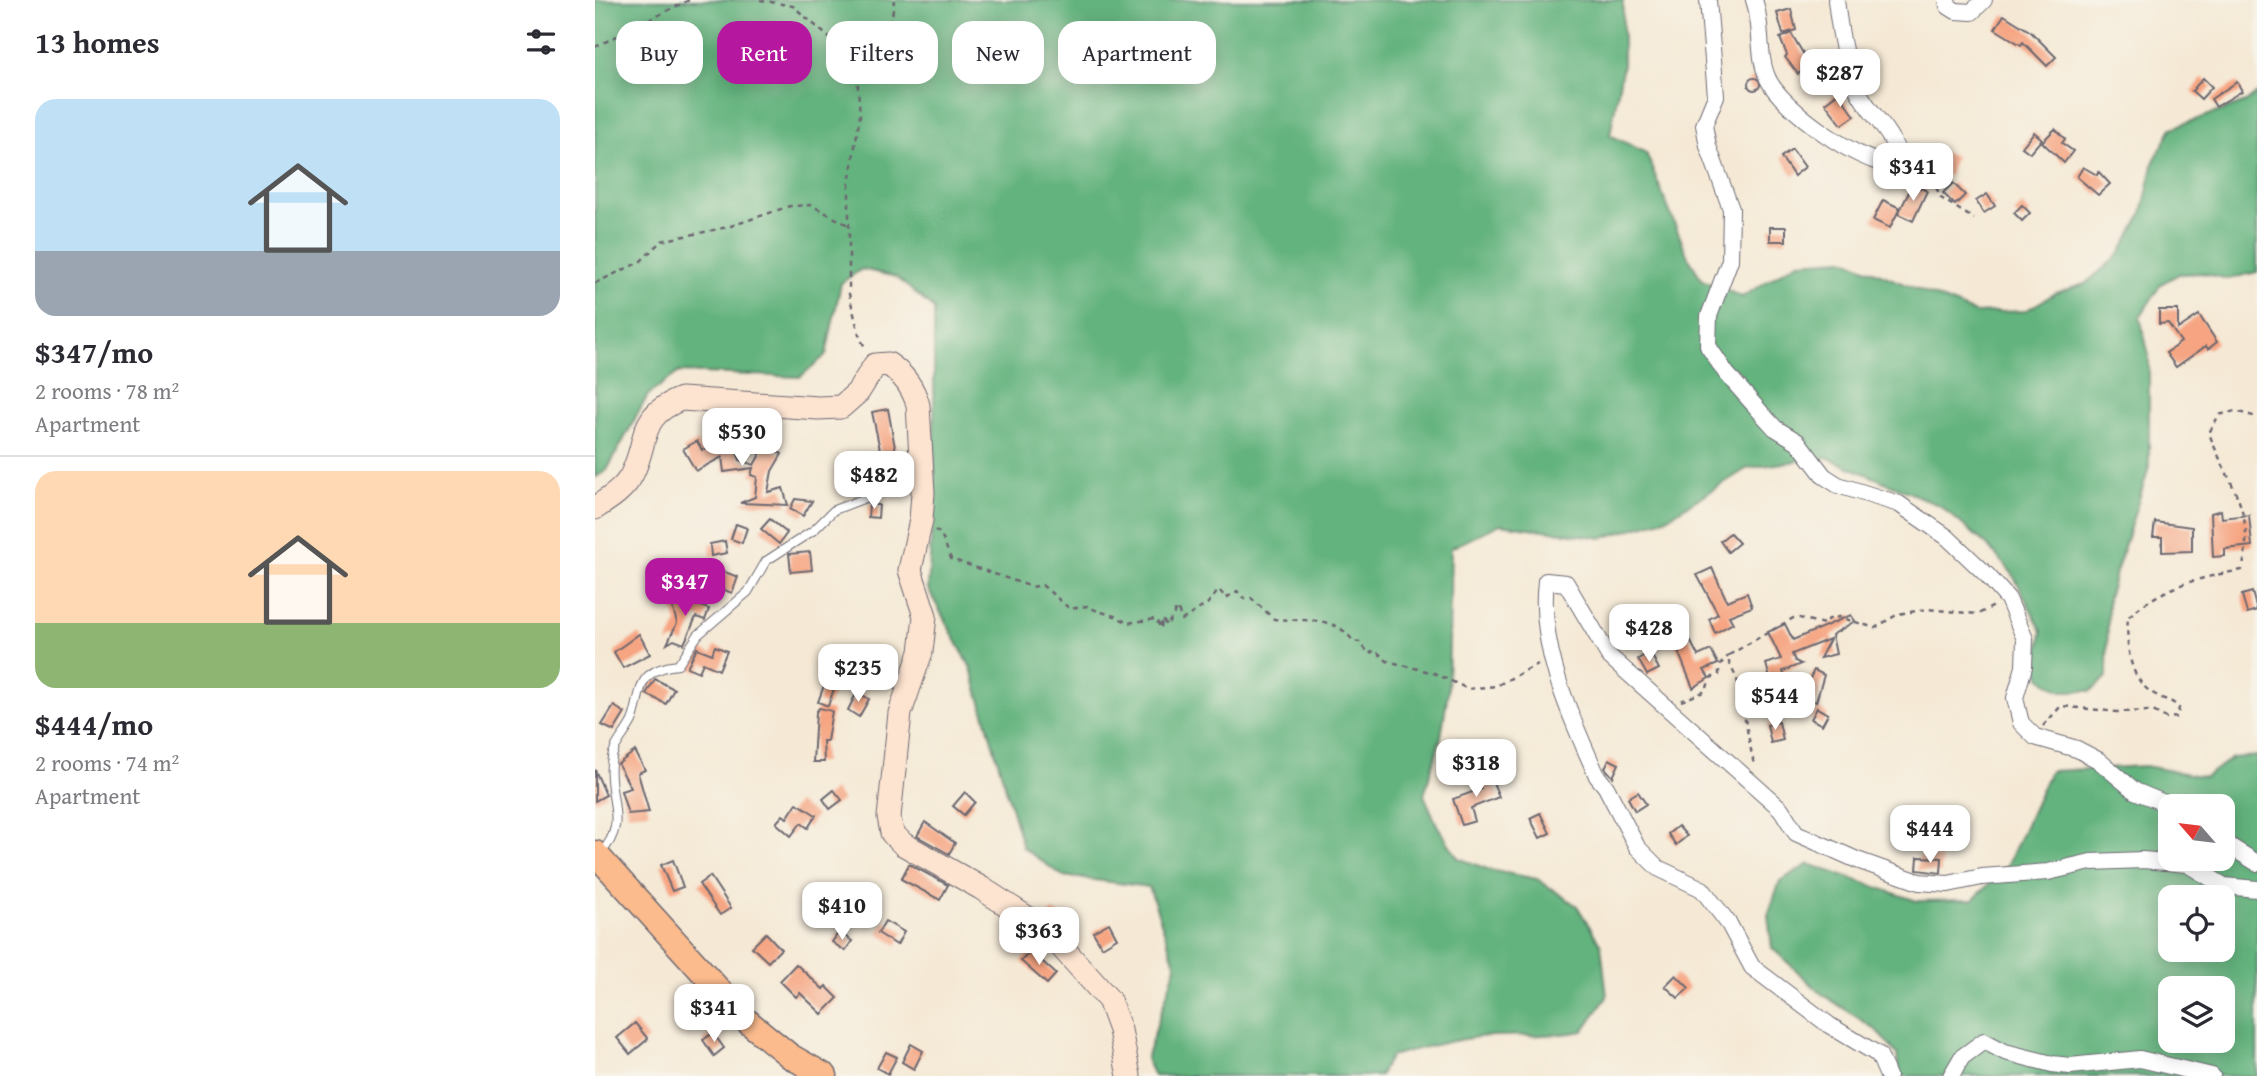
<!DOCTYPE html>
<html lang="en">
<head>
<meta charset="utf-8">
<style>
	body { margin:0; font-family:"Gentium Book Plus",serif; background:#f2f2f3; color:#2b2b33; height:100vh; display:flex; flex-direction:column; font-size:26px; white-space:nowrap }
	* { box-sizing:border-box; margin:0 }
	p { font-size:23px; color:#7c7c81 }
	.icon { flex:none; width:38px; height:38px; fill:none; stroke:currentColor; stroke-width:2; stroke-linecap:round; stroke-linejoin:round }
	.map { position:relative; flex:1; overflow:hidden }
	.side { display:flex; flex-direction:column; background:#fff; width:595px }
	.side>* { flex:none }
	.banner { position:absolute; left:21px; top:21px; width:665px; height:63px; display:flex; gap:14px }
	.needle { width:46px; rotate:298deg }
	.fabs { position:absolute; left:1563px; top:794px; display:grid; gap:14px }
	.fabs a { display:grid; place-items:center; width:77px; height:77px; border-radius:14px; background:#fff; box-shadow:0 4px 18px #0003; font-size:35px }
	.price { position:absolute; translate:-50% -60px; padding:0 16px; border-radius:14px; background:#fff; color:#222; font-size:23px; line-height:46px; filter:drop-shadow(0 2px 4px #0008) }
	.price::after { content:''; position:absolute; left:50%; top:42px; width:21px; height:16px; margin-left:-10px; background:inherit; clip-path:polygon(0 0,100% 0,50% 100%) }
	.price.selected { background:#b5179e; color:#fff }
	ul { padding:0; list-style:none }
	li { display:grid; align-content:center; gap:14px; height:371px; padding:0 35px }
	li+li { border-top:2px solid #e1e1e2 }
	li span { display:grid; place-items:center; height:217px; border-radius:21px; color:#555 }
	li>.icon { margin-inline-start:auto }
	span .icon { width:126px; height:126px; fill:#fffc; stroke-width:1 }
	li b { font-size:30px }
	h2 { display:flex; justify-content:space-between; align-items:center; height:84px; padding:0 35px; font-size:30px }
	.chip { padding:0 24px; border-radius:21px; background:#fff; box-shadow:0 4px 18px #0003; font-size:24px; line-height:63px }
	.chip.selected { background:#b5179e; color:#fff }
	main { display:flex; flex:1; min-height:0 }
	.map>svg:first-child { display:block }
	.forest { fill:#64b37e; stroke:#436a5c; stroke-width:2; fill-rule:evenodd }
	.building { fill:#f6a481 }
	.lines { fill:none; stroke-linecap:round; stroke-linejoin:round }
	.service-casing { stroke:#6c6871; stroke-width:10 }
	.minor-casing { stroke:#6c6871; stroke-width:18 }
	.secondary-casing { stroke:#6c6871; stroke-width:25 }
	.primary-casing { stroke:#6c6871; stroke-width:27 }
	.path { stroke:#6c6871; stroke-width:2.5; stroke-dasharray:5 5; stroke-linecap:butt }
	.service { stroke:#fff; stroke-width:8 }
	.minor { stroke:#fff; stroke-width:16 }
	.secondary { stroke:#fde4d1; stroke-width:23 }
	.primary { stroke:#fbbb8d; stroke-width:24 }
</style>
</head>
<body>
<main>
<section class="side">
<h2>13 homes<svg class="icon" aria-label="filters" viewBox="0 0 24 24"><path d="M4 7h16M4 17h16"/><circle cx="9" cy="7" r="2"/><circle cx="15" cy="17" r="2"/></svg></h2>
<ul>
<li><span style="background:linear-gradient(#bfe0f5 70%,#9aa5b1 0)"><svg class="icon" aria-label="home" viewBox="0 0 24 24"><path d="M3 11l9-7 9 7M6 9v11h12V9"/></svg></span><div><b>$347/mo</b><p>2 rooms · 78 m²</p><p>Apartment</p></div></li>
<li><span style="background:linear-gradient(#ffd9b3 70%,#8fb573 0)"><svg class="icon" aria-label="home" viewBox="0 0 24 24"><path d="M3 11l9-7 9 7M6 9v11h12V9"/></svg></span><div><b>$444/mo</b><p>2 rooms · 74 m²</p><p>Apartment</p></div></li>
</ul>
</section>
<div class="map">
<svg width="1662" height="1076" viewBox="0 0 1662 1076">
	<rect width="100%" height="100%" fill="#f7f3e8"/>
	<filter id="ink" filterUnits="userSpaceOnUse"><feTurbulence type="fractalNoise" baseFrequency=".0143" numOctaves="2"/><feDisplacementMap in="SourceGraphic" scale="14" xChannelSelector="R" yChannelSelector="G"/><feConvolveMatrix kernelMatrix="1 2 1 2 8 2 1 2 1" color-interpolation-filters="sRGB"/></filter>
	<filter id="wash" filterUnits="userSpaceOnUse"><feTurbulence type="fractalNoise" baseFrequency=".00686" numOctaves="4" result="noise"/><feDisplacementMap in="SourceGraphic" scale="28" xChannelSelector="R" yChannelSelector="G"/><feGaussianBlur stdDeviation="1.57" result="paint"/><feColorMatrix in="noise" values="0 0 0 0 0 0 0 0 0 0 0 0 0 0 0 0 0 1.4 0 .05"/><feComposite in="paint" operator="in"/></filter>
	<g filter="url(#wash)">
		<rect width="100%" height="100%" fill="#f5e9d5"/>
		<!-- forest -->
		<g class="forest">
			<path d="M0,0h1028v64l-13,71 36,18 42,104 14,23 40,17 56,-35 46,-3 131,54 50,-2 31,-18 29,-9 35,-30 22,-40 12,-53 18,-33 74,-26 11,-9v179l-29,7 -26,-6 -23,1 -18,10 -21,33 9,39v111l-41,131 -1,79 -16,14h-29l-20,-12 -5,-14 5,-34 -30,-58 -25,-28 -48,-40 -113,-48 -78,11 -83,51 -63,19 -102,-14 -49,24 -3,144 -7,45 -17,58 13,30 21,33 32,12 47,9 40,27 24,39 6,52 -24,34c-36,7 -70,3 -105,6 -30,4 -58,11 -87,19l-12,20h-225l-8,-17 30,-93 -27,-79 -86,-11 -40,-28 -52,-180 -43,-79 6,-95v-185l-38,-32 -34,-8 -21,14 -15,72 -26,22 -121,-5 -31,23 -41,75 -12,8z"/>
			<path d="M1662,756v320h-358l-2,-22 -21,-24 -54,-36 -50,-46 -4,-33 12,-34 29,-17 108,37 56,-1 34,-34 43,-95 95,-5 60,11 27,-19zM1575,807h53v52h-53zM1575,898h53v52h-53zM1575,989h53v52h-53z"/>
		</g>
		<g id="blocks">
			<!-- building -->
			<g class="building">
				<path d="M1196,9l5,21 -13,4 -6,-21z"/>
				<path d="M1409,15l27,17 25,25 -9,9 -24,-24 -2,3 -26,-16z"/>
				<path d="M1196,33l19,32 -12,9 -13,-17 2,-2 -7,-17z"/>
				<circle cx="1159" cy="84" r="6"/>
				<path d="M1608,78l9,9 -11,12 -9,-8z"/>
				<path d="M1642,82l5,9 -26,16 -5,-8z"/>
				<path d="M1243,93l17,23 -13,9 -17,-22z"/>
				<path d="M1460,129l10,10 -3,4 11,8 -9,12 -22,-21z"/>
				<path d="M1439,132l8,7 -12,14 -8,-6z"/>
				<path d="M1197,149l13,18 -11,9 -13,-19z"/>
				<path d="M1341,150l19,6 -6,20 -44,-15 2,-10 27,5z"/>
				<path d="M1488,167l14,8 2,-3 11,12 -12,11 -21,-18z"/>
				<path d="M1358,183l12,12 -10,10 -12,-12z"/>
				<path d="M1318,184l14,7 -14,30 -15,-7z"/>
				<path d="M1392,194l8,12 -11,7 -8,-12z"/>
				<path d="M1288,200l17,8 -10,20 -17,-8z"/>
				<path d="M1427,205l8,8 -8,8 -8,-8z"/>
				<rect x="1175" y="227" width="16" height="14"/>
				<path d="M1564,310h19v19l21,-14 18,27 -9,7 -2,-3 -30,21 -10,-14 15,-11 -13,-19 -9,1z"/>
				<path d="M293,409l12,66 -43,10 -1,-4 -17,-3 3,-13 9,2 27,-6 7,12 -13,-61z"/>
				<path d="M137,439l8,21 14,5 11,-20 17,9 -10,17 -4,21 15,-4 5,17 -48,-2 15,-6 2,-20 -6,-2 2,-7 -29,4 -2,-15 -26,14 -13,-22 14,-8 5,9z"/>
				<path d="M200,499l17,2 -9,15 -13,-7z"/>
				<path d="M274,505h10l-1,13 -10,-1z"/>
				<path d="M1626,510l1,8 27,-3 3,31 -27,3v7l-12,1 -2,-44z"/>
				<path d="M175,519l17,14 -8,11 -18,-15z"/>
				<path d="M1560,522l37,5v24l-30,1v-15h-9z"/>
				<path d="M141,524l11,4 -5,15 -11,-4z"/>
				<path d="M1135,533l9,10 -11,9 -8,-11z"/>
				<path d="M130,541l2,12 -16,3 -1,-12z"/>
				<path d="M215,552l2,18 -21,2 -2,-18z"/>
				<path d="M117,567l26,10 -6,16 -26,-10z"/>
				<path d="M1117,568l15,33 20,-8 5,14 -23,9 4,7 -18,10 -6,-14 9,-5 -21,-39z"/>
				<path d="M98,573l7,13 -20,10 -6,-13z"/>
				<path d="M1657,592l5,18 -10,3 -5,-18z"/>
				<path d="M74,595l40,14 -4,11 -9,-3 -12,27 -10,-4 -7,4 10,-21z"/>
				<path d="M1256,615l4,6 -23,14 4,19 -16,4 10,-19 -38,15 3,7 6,3 -18,7 2,7 -14,4 -5,-18 15,-5 -13,-27 17,-8 8,16z"/>
				<path d="M44,634l11,20 -27,14 -9,-16z"/>
				<path d="M1093,636l10,20 13,-6 7,14 -14,6 5,8 -16,10 -19,-47z"/>
				<path d="M120,646l12,5 -8,19 -16,-7 -4,9 -12,-5 10,-19 15,6z"/>
				<path d="M1055,652l9,17 -12,6 -9,-16z"/>
				<path d="M1219,670l10,5 -8,27 -15,-6z"/>
				<path d="M60,679l19,10 -8,15 -20,-10z"/>
				<path d="M231,680l10,3 -8,23 -10,-4z"/>
				<path d="M262,692l12,7 -10,18 -11,-7z"/>
				<path d="M1176,698l3,12 -16,4 -2,-12z"/>
				<path d="M19,706l11,7 -11,18 -12,-6z"/>
				<path d="M224,708l13,3 -5,30h-4l1,21h-11l3,-50z"/>
				<path d="M1222,708l11,6 -6,11 -11,-6z"/>
				<path d="M1184,722l4,18 -12,3 -4,-18z"/>
				<path d="M40,751l10,19 -7,3 11,39 -21,2 -7,-23 10,-3 -13,-24z"/>
				<path d="M1014,759l10,5 -6,13 -8,-9z"/>
				<path d="M0,770l11,25 -11,6z"/>
				<path d="M894,773l10,24 -28,11 4,13 -13,4 -9,-26 28,-10 -4,-11z"/>
				<path d="M239,790l8,10 -12,9 -7,-10z"/>
				<path d="M370,792l10,10 -11,13 -11,-9z"/>
				<path d="M1043,792l8,12 -11,7 -7,-13z"/>
				<path d="M202,803l19,12 -8,13 -7,-5 -10,13 -15,-13 7,-8 4,3z"/>
				<path d="M945,813l10,20 -10,5 -10,-20z"/>
				<path d="M330,822l30,21 -6,11 -32,-18z"/>
				<path d="M1083,826l9,10 -11,9 -8,-11z"/>
				<path d="M1323,857l24,1 -1,15 -24,-3z"/>
				<path d="M78,860l10,27 -11,4 -11,-26z"/>
				<path d="M314,864l39,21 -8,15 -39,-21z"/>
				<path d="M115,876l21,32 -11,7 -21,-31z"/>
				<path d="M234,888l11,14 -24,19 -11,-14z"/>
				<path d="M457,911l13,7 -5,9 -11,-10z"/>
				<path d="M290,921l19,11 -7,13 -19,-12z"/>
				<path d="M514,923l8,15 -15,9 -9,-15z"/>
				<path d="M244,932l13,9 -7,10 -13,-9z"/>
				<path d="M171,933l15,16 -13,13 -16,-15z"/>
				<path d="M436,951l25,23 -9,10 -26,-23z"/>
				<path d="M201,964l27,25 3,-3 12,12 -16,16 -22,-21 -4,4 -16,-16z"/>
				<path d="M1081,975l13,13 -11,10 -13,-12z"/>
				<path d="M40,1023l13,16 -18,15 -13,-16z"/>
				<path d="M118,1033l11,15 -10,8 -11,-16z"/>
				<path d="M316,1044l12,7 -9,18 -12,-7z"/>
				<path d="M291,1052l11,5 -9,17 -11,-6z"/>
			</g>
		</g>
	</g>
	<g filter="url(#ink)">
		<use href="#blocks" fill-opacity="0" stroke="#6c6871" stroke-width="2"/>
		<g class="lines">
			<!-- service casing -->
			<g class="service-casing">
				<path id="service" d="M5,854c30,-31 7,-55 11,-91 2,-19 13,-26 21,-42 6,-13 6,-36 16,-45 9,-8 19,-10 30,-11l20,-30 50,-43 18,-31 48,-31 20,-20 60,-23 26,-16"/>
			</g>
			<!-- minor casing -->
			<g class="minor-casing">
				<g id="minor">
					<path d="M1113,0l8,96 -12,29 4,21 23,63 -1,51 -21,56 -1,30 18,27 38,43 11,12 23,14 26,34 14,9 61,19 48,33 41,39 20,23 17,40 -1,28 -9,31 6,25 14,14 42,12 21,11 37,31 39,16"/>
					<path d="M1159,0c9,24 3,56 14,79 13,29 94,87 125,85l4,-14c-10,-23 -28,-38 -39,-59 -13,-23 -19,-65 -22,-91"/>
					<path d="M1352,0l1,6 8,5 16,1 12,-12"/>
					<path d="M1628,842l34,21"/>
					<path d="M1293,1076l-9,-21 -50,-30 -77,-58 -23,-43 -27,-35 -44,-21 -21,-21 -31,-60 -9,-11c-27,-61 -59,-128 -51,-195l20,2 43,73 172,153 15,24 61,27 62,22 29,2 34,-7 66,-5 43,-10 52,-2 44,4 37,22 33,3"/>
					<path d="M1356,1076l11,-19 22,-16 21,11 47,12 18,2 70,-7 72,17"/>
				</g>
			</g>
			<!-- secondary casing -->
			<g class="secondary-casing">
				<path id="secondary" d="M0,508c14,-9 30,-19 37,-34 17,-34 5,-58 49,-75l137,9 23,-1 17,-15 17,-27 13,-1c15,10 25,23 30,41l5,88 -2,27 -11,50 15,46 -4,36 -21,61 -11,104 3,16 11,11 78,44 48,31 31,26 49,55 11,30 9,46"/>
			</g>
			<!-- primary casing -->
			<g class="primary-casing">
				<path id="primary" d="M0,853l152,168 43,35 35,20"/>
			</g>
			<!-- path -->
			<g class="path">
				<path d="M165,0l33,6 63,55 4,54 -11,69v110l11,44 6,11"/>
				<path d="M0,47l94,-47"/>
				<path d="M261,61l36,-43 2,-18"/>
				<path d="M1303,177l38,10 5,11 33,21"/>
				<path d="M0,283l45,-21 21,-21 67,-14 62,-21 21,-1 37,20"/>
				<path d="M340,530l6,4 10,25 81,28 10,-2 28,24 17,-3c14,8 27,7 40,17l29,-4 5,10 1,-10 5,7 10,-18 5,12 25,-16 12,-14 7,8 11,-7 9,9 5,-2 23,21c27,3 61,-5 79,22l7,1 9,12 6,-4 12,11 47,12 34,16 28,-3 42,-22"/>
				<path d="M1134,655l66,-38 29,7 5,-5 10,-2 36,11 23,-14 30,-5 50,5 18,-9"/>
				<path d="M1086,701l25,-10 4,-13 9,-3v-9l10,-11v8l8,16 17,86"/>
				<path d="M1448,726l18,-20 56,6 36,-1 13,7 11,-1 2,-9c-8,-9 -13,-7 -23,-13 -28,-14 -30,-51 -28,-78 35,-31 69,-39 114,-47 15,-59 -15,-87 -33,-137l10,-18 16,-4 22,6"/>
			</g>
			<!-- service -->
			<use href="#service" class="service"/>
			<!-- minor -->
			<use href="#minor" class="minor"/>
			<!-- secondary -->
			<use href="#secondary" class="secondary"/>
			<!-- primary -->
			<use href="#primary" class="primary"/>
		</g>
	</g>
</svg>
<div class="fabs">
<a><svg class="needle" viewBox="-14 -14 28 28"><path d="M0-13l5 13h-10z" fill="#e53935"/><path d="M0 13l5-13h-10z" fill="#7c7c81"/></svg></a>
<a><svg class="icon" aria-label="locate" viewBox="0 0 24 24"><circle cx="12" cy="12" r="6"/><path d="M12 2v4M12 18v4M2 12h4M18 12h4"/></svg></a>
<a><svg class="icon" aria-label="layers" viewBox="0 0 24 24"><path d="M12 4l9 5-9 5-9-5zM3 14l9 5 9-5"/></svg></a>
</div>
<b class="price" style="left:1245px;top:109px">$287</b>
<b class="price" style="left:1318px;top:203px">$341</b>
<b class="price" style="left:147px;top:468px">$530</b>
<b class="price" style="left:279px;top:511px">$482</b>
<b class="price selected" style="left:90px;top:618px">$347</b>
<b class="price" style="left:1054px;top:664px">$428</b>
<b class="price" style="left:263px;top:704px">$235</b>
<b class="price" style="left:1180px;top:732px">$544</b>
<b class="price" style="left:881px;top:799px">$318</b>
<b class="price" style="left:1335px;top:865px">$444</b>
<b class="price" style="left:247px;top:942px">$410</b>
<b class="price" style="left:444px;top:967px">$363</b>
<b class="price" style="left:119px;top:1044px">$341</b>
<div class="banner">
<a class="chip">Buy</a>
<a class="chip selected">Rent</a>
<a class="chip">Filters</a>
<a class="chip">New</a>
<a class="chip">Apartment</a>
</div>
</div>
</main>
</body>
</html>
